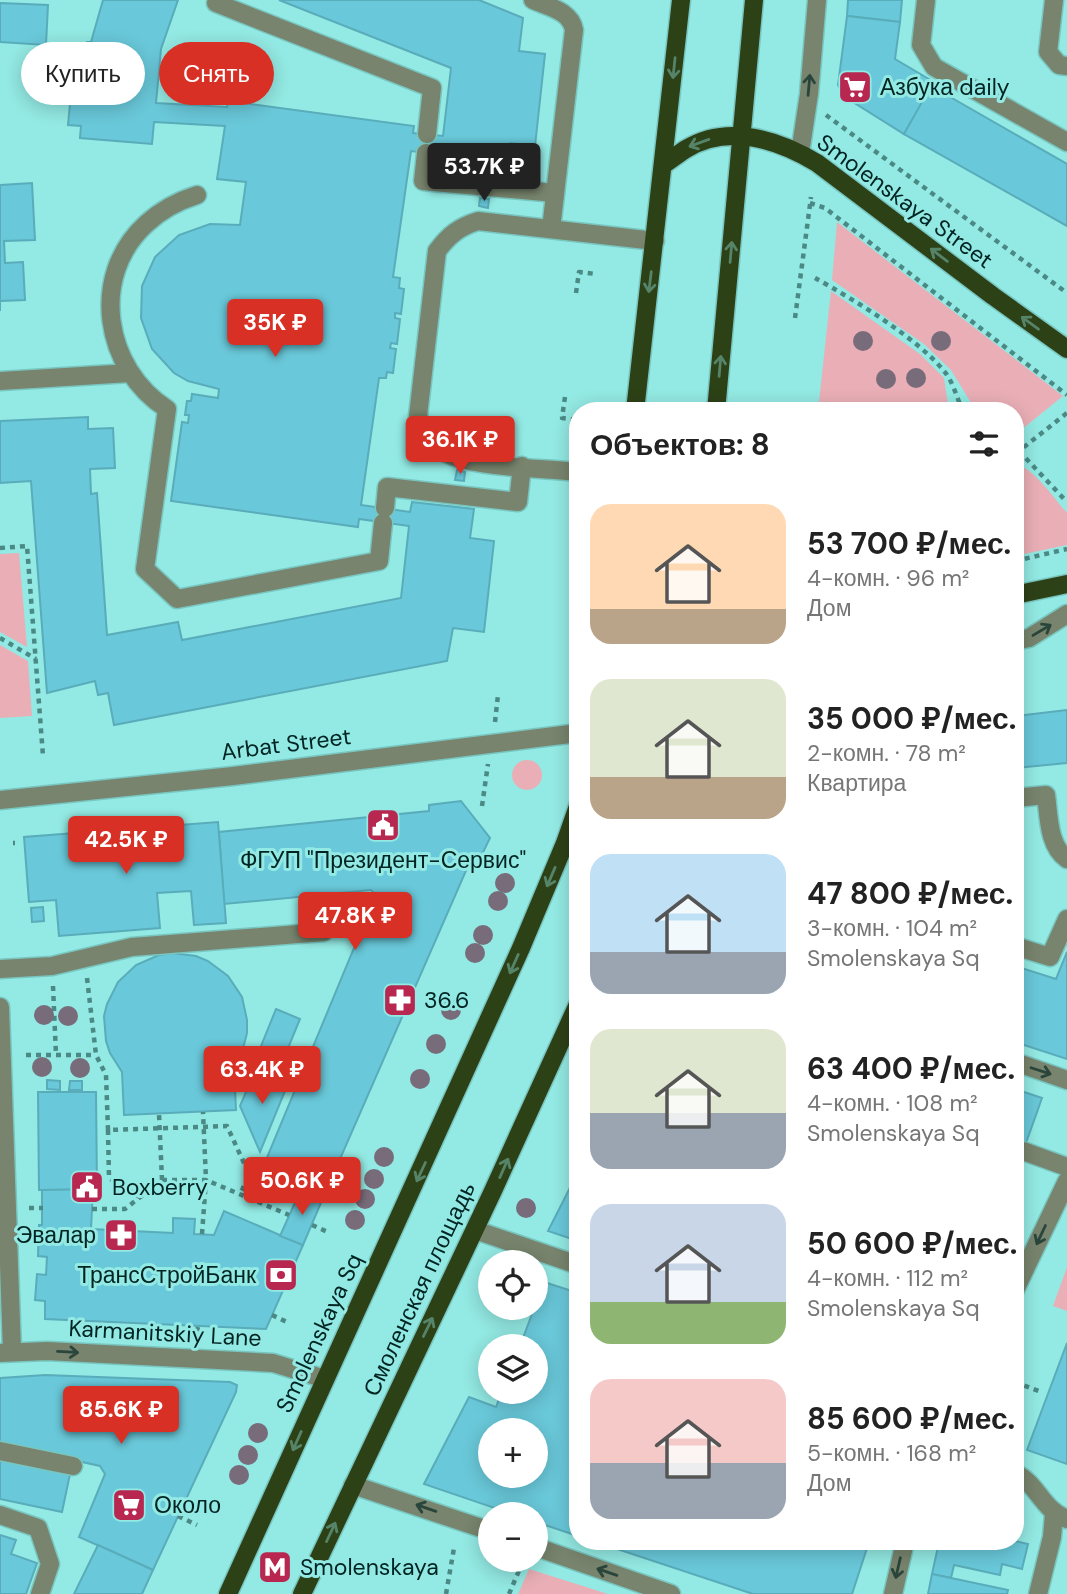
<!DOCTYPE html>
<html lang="ru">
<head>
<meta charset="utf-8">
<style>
	body { margin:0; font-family:"DM Sans",sans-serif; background:#f6f6f6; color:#222; height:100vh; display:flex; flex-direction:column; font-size:26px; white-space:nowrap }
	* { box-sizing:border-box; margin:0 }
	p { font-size:23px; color:#767676 }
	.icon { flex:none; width:38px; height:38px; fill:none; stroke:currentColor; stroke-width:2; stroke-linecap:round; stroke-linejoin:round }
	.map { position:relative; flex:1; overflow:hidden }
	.sheet { position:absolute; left:569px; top:402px; width:455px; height:1148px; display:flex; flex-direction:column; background:#fff; border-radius:28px; box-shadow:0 4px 18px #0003 }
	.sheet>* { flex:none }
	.banner { position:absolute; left:21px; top:42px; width:443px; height:63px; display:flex; gap:14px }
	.buttons { position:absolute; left:478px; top:1250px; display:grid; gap:14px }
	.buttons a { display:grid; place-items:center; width:70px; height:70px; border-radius:50%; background:#fff; box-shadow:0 4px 18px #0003; font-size:35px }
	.price { position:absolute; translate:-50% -60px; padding:0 16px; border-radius:7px; background:#d93025; color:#fff; font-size:23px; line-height:46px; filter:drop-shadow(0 2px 4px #0008) }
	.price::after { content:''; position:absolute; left:50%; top:42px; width:21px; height:16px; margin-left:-10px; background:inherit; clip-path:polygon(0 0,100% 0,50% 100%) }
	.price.selected { background:#222; color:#fff }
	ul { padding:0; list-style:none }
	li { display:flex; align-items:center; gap:21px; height:175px; padding:0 21px }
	li span { display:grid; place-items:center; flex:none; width:196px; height:140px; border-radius:21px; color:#555 }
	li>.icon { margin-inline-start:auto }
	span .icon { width:84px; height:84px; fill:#fffc; stroke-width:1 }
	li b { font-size:30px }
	h2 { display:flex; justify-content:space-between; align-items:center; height:84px; padding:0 21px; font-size:30px }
	.chip { padding:0 24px; border-radius:32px; background:#fff; box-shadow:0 4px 18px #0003; font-size:24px; line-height:63px }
	.chip.selected { background:#d93025; color:#fff }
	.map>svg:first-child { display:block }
	.green { fill:#eaafb6 }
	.building { fill:#69c8d9; stroke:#59acba; stroke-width:2; fill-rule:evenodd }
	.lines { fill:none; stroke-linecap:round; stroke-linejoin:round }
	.minor-casing { stroke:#79c6c0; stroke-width:21 }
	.major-casing { stroke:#79c6c0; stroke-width:21 }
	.path { stroke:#4b8985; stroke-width:4.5; stroke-dasharray:5 5; stroke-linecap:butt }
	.minor { stroke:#78846d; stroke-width:18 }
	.major { stroke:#2d4117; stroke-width:18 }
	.tree { fill:#796c7a }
	.oneway { stroke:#568469 }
	.oneway2 { stroke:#2a463c }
	.labels { text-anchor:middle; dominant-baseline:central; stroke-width:6; stroke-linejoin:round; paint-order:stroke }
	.poi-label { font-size:23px; fill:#002422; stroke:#93e9e3; text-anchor:start }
	.street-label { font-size:23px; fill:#002422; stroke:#93e9e3 }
</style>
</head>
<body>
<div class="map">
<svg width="1067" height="1594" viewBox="0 0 1067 1594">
	<rect width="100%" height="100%" fill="#93e9e3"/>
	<!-- green -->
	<g class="green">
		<path d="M837,222l226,174 -47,38 -1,-23h-39l-25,-41 -27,-26 -92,-64z"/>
		<path d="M831,291l89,63 24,24 5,33h-131z"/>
		<path d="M1015,464c17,2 40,35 52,49v32l-52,11z"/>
		<path d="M19,553l8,94 -27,-15v-78z"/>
		<path d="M0,645l28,16 4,55 -32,2z"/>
		<circle cx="527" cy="775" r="15"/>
		<path d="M1067,1267v44l-14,-5z"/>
		<path d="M529,1569l79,25h-90z"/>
	</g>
	<!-- building -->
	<g class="building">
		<path d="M103,0h75l-17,49 -5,54 71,4 1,-6 186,25 -1,7 30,3 8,-68 -172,-68h200l44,18 -4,33 26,3 -10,92 -25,-3 -3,29 -67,-7 1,-10 -30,-4 -18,126 7,1 -1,10 5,1 -3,25 -6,-1v5l5,1 -3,25 -6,-1 -1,5 6,1 -3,24 -6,-1 -1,6h-7l-18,127 49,7 2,-10 62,7 -4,29 24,3 -10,91 -31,-4 -6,33 -333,64 -6,-32 -10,2 -3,-14 -48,12 -16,-212 -31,2v-62l88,-4v12l25,-1 2,40 -25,1 1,25 6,-1 10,142 71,-13 4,18 219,-42 8,-72 -50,-7 -1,8 -187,-26 11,-79 6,1 1,-8h-4l2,-14h4l1,-7 26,4 1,-9 -31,-8 -14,-8 -22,-24 -11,-31 1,-32 13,-29 24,-22 31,-11 30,1 6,-43 -29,-3 8,-53 -71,-4 -2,22 -72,-6 1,-12 -13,-1 7,-74 11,2 1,-11h4z"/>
		<path d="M848,0h54l-2,22 -53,-6z"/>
		<path d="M0,3l48,2 -2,40 -46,-3z"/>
		<path d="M847,16l53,6 -5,37 39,23 -30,52 -59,-37 -7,-12z"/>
		<path d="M931,86l136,78v62l-163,-92z"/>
		<path d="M32,183l3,57 -31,1 1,22 18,-1 2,38 -25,1v10v-126z"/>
		<path d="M480,198l9,1 -1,9 -9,-2z"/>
		<path d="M457,470l8,2 -1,9 -9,-1z"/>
		<path d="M1067,710v53l-52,5v-52z"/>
		<path d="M461,801l29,37 -15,31 -7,-3 -145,332 -62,-26 115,-277 -5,-5 -147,14 -5,-72 210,-21v-6z"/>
		<path d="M218,822l8,101 -32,2 -3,-34 -34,2 3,35 -101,8 -3,-36 -27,2 -5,-65z"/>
		<path d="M43,907l1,14 -12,1 -1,-14z"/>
		<path d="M1067,952v107l-52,-17v-76l41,13z"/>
		<path d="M172,953l24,3 12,5 20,15 14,21 5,23v13l-3,12 -10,22 2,43 -112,5 -2,-43 -12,-19 -4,-12 -2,-25 3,-12 11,-22 18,-17 23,-10z"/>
		<path d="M276,1009l24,10 -21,51 -24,-9z"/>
		<path d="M254,1073l33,13 -27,66 -20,-46z"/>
		<path d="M47,1080l13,1v9l-13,-1z"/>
		<path d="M70,1081h12v9h-13z"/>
		<path d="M1015,1089l27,9 -27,76z"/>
		<path d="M38,1092h58l1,98h-58z"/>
		<path d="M578,1172v69l-30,-10z"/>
		<path d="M93,1189l-2,40 82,4v-15l22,1 -1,15 20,1 10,-24 79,34 -37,84 -221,-10v-18l-10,-1 2,-26 9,1 1,-18 -9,-1 1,-31h3v-35z"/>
		<path d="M301,1189l22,9 -20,47 -23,-9z"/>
		<path d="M544,1282l34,11v243l-42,-14v-8h-24l-88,-30 45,-87 27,10 6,-16h34v-45h-16zM490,1430h46v45h-46z"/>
		<path d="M1067,1343v121l-40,-14z"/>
		<path d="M45,1375l185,7 7,3 -1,7 -83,178 -74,-33 26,-63 -5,-8 -100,-22v-66z"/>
		<path d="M0,1459l70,15 -8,38 -62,-13z"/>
		<path d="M0,1535l16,5 -5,14 26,9 -11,31h-26z"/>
		<path d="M1015,1541l13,3 -6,25 -20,-5 -2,11 -46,-10 -3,13 -19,-4 7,-32z"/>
		<path d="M596,1542h273l-17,52h-99z"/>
		<path d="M98,1545l55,25 -11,24h-68z"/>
		<path d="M932,1574l76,16 -1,4h-79z"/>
	</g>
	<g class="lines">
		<!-- minor casing -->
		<g class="minor-casing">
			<g id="minor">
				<path d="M533,0c16,7 38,11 41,30l-23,199"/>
				<path d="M926,0l-5,45 13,22 133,75"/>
				<path d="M1054,0l-6,52 11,13 8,1"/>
				<path d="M216,3l216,85 -5,46"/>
				<path d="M426,153l-3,28 132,12"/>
				<path d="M800,153l9,-59 8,-94"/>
				<path d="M197,195c-19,6 -36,15 -51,29 -57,52 -42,145 21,185l-22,160 32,30 202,-38 4,-38"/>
				<path d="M0,381l130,-8"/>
				<path d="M578,472c-37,-4 -92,-4 -126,-16 -18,-7 -28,-23 -34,-40l19,-165c12,-16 22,-24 41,-30l177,20"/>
				<path d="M385,508l2,-21 131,15 4,-36"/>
				<path d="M1015,641l14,-3 38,-24"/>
				<path d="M1015,798l31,-3c3,21 2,51 21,64"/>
				<path d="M0,800l233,-24 345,-43"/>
				<path d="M1015,946l35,11 17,-38"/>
				<path d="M0,969l52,-3 80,-19 192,-15"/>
				<path d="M0,1007l12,344"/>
				<path d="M1015,1062l52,18"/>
				<path d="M1023,1151l44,16"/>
				<path d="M475,1230l103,35"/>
				<path d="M1015,1290l52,-109"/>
				<path d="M0,1353l47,-2 226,12 52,16"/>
				<path d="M0,1451l73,15"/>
				<path d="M1015,1473c23,11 27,37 52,46"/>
				<path d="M353,1485l137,46"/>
				<path d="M0,1515l38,13 12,36 -10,30"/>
				<path d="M536,1547l135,47"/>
				<path d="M893,1594l12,-52"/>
				<path d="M1038,1594l14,-57 2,-23"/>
			</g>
		</g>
		<!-- major casing -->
		<g class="major-casing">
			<g id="major">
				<path d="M663,165c8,-5 15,-11 23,-16 42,-26 93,-9 131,14l176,133 74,53"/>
				<path d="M635,411l46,-411"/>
				<path d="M716,411l38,-411"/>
				<path d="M1015,595l52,-11"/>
				<path d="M228,1594l293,-646 44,-105 13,-37"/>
				<path d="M302,1594l190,-401 86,-189"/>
			</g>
		</g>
		<!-- path -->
		<g class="path">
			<path d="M826,115l241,178"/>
			<path d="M810,203l15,5 242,187"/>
			<path d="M815,278c38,21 102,60 129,93 9,10 13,28 19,40"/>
			<path d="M576,293l3,-21 17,2"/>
			<path d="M795,318l16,-121"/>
			<path d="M565,397l-3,21 16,2"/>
			<path d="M1015,451h4l48,-38"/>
			<path d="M1019,451l48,51"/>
			<path d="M0,548l27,-2 16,210"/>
			<path d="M1015,561l52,-12"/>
			<path d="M0,638l36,21"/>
			<path d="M495,722l3,-27"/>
			<path d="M482,806l6,-42"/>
			<path d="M13,843h2"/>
			<path d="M87,978l9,77 10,20 2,55 119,-4 22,48 -9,21"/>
			<path d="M53,986l3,69"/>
			<path d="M26,1055h70"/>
			<path d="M108,1130l1,48 31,19"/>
			<path d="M162,1180h44l83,35"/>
			<path d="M29,1208h14"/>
			<path d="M92,1209h33l37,-29 -3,-66"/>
			<path d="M312,1225l18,8"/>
			<path d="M202,1234l4,-54 -3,-68"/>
			<path d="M272,1315l17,8"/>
			<path d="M197,1331l1,-4"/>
			<path d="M1015,1382l26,10"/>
			<path d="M178,1516l19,9"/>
			<path d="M446,1594l8,-46"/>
			<path d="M509,1594l12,-28"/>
		</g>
		<!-- minor -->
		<use href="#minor" class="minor"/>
		<!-- major -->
		<use href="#major" class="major"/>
	</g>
	<!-- trees -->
	<g class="tree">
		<circle cx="863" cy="341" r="10"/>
		<circle cx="941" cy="341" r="10"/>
		<circle cx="916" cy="378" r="10"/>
		<circle cx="886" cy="379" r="10"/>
		<circle cx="505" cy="883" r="10"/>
		<circle cx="498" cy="901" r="10"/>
		<circle cx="483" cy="935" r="10"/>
		<circle cx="475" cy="953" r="10"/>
		<circle cx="451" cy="1010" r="10"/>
		<circle cx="44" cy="1015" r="10"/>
		<circle cx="68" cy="1016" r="10"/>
		<circle cx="436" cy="1044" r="10"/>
		<circle cx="42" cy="1067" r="10"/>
		<circle cx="80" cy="1068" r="10"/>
		<circle cx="420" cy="1079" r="10"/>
		<circle cx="384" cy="1157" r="10"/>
		<circle cx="374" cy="1179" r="10"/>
		<circle cx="365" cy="1199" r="10"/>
		<circle cx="526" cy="1208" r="10"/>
		<circle cx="355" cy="1220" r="10"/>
		<circle cx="258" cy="1433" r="10"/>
		<circle cx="248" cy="1455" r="10"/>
		<circle cx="239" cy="1475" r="10"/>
	</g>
	<!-- one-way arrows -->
	<defs><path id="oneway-shaft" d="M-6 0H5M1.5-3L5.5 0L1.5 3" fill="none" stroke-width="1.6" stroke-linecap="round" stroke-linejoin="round" transform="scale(1.75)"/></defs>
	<g class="oneway">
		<use href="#oneway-shaft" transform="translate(674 68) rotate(96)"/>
		<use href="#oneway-shaft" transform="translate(699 143) rotate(160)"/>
		<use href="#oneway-shaft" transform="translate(731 252) rotate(-85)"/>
		<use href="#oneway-shaft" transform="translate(939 255) rotate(-143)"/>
		<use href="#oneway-shaft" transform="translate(650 282) rotate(97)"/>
		<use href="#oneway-shaft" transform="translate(1030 323) rotate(-144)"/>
		<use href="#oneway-shaft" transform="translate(720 366) rotate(-85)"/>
		<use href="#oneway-shaft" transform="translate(551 877) rotate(113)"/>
		<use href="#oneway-shaft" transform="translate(514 964) rotate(114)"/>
		<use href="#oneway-shaft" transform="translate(504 1168) rotate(-66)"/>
		<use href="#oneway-shaft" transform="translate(421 1172) rotate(115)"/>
		<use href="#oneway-shaft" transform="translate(428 1327) rotate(-64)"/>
		<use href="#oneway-shaft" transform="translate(297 1441) rotate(114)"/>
		<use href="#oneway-shaft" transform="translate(331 1532) rotate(-65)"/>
	</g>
	<g class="oneway2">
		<use href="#oneway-shaft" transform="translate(809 85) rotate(-85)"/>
		<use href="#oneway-shaft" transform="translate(1042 630) rotate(-31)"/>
		<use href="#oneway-shaft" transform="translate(1041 1071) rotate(18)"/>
		<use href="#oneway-shaft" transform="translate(1041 1235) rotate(115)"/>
		<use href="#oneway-shaft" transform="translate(68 1352) rotate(3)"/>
		<use href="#oneway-shaft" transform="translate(426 1508) rotate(-161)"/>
		<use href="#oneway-shaft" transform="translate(898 1568) rotate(103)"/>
		<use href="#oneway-shaft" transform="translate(607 1572) rotate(-161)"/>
	</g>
	<!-- icons -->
	<defs>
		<g id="supermarket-square" transform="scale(1.75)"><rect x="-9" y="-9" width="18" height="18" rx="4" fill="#b72750" stroke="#93e9e3"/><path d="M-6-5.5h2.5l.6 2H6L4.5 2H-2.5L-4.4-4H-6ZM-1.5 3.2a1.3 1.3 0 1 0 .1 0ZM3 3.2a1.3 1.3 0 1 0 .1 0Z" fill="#fff"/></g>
		<g id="civic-square" transform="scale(1.75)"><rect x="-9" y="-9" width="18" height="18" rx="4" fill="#b72750" stroke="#93e9e3"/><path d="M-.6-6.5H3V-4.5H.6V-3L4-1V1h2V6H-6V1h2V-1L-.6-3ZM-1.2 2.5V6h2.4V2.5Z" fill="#fff"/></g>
		<g id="pharmacy-square" transform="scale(1.75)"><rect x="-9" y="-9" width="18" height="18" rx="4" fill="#b72750" stroke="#93e9e3"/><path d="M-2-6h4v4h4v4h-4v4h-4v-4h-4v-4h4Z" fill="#fff"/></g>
		<g id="bank-square" transform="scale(1.75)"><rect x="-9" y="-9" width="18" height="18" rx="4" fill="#b72750" stroke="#93e9e3"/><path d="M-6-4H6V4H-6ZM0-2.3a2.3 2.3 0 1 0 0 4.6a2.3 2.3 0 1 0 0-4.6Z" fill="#fff"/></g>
		<g id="metro-square" transform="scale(1.75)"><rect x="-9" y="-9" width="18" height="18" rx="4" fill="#b72750" stroke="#93e9e3"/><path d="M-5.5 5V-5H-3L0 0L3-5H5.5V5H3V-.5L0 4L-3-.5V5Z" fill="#fff"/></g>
	</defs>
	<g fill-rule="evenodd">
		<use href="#supermarket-square" x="855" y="87"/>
		<use href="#civic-square" x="383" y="825"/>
		<use href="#pharmacy-square" x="400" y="1000"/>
		<use href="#civic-square" x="87" y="1187"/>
		<use href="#pharmacy-square" x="121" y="1235"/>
		<use href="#bank-square" x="281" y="1275"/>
		<use href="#supermarket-square" x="129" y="1505"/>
		<use href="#metro-square" x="275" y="1567"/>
	</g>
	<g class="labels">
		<!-- poi labels -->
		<g class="poi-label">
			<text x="880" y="87">Азбука daily</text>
			<text x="383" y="860" text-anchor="middle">ФГУП "Президент-Сервис"</text>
			<text x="424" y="1000">36.6</text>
			<text x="112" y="1187">Boxberry</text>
			<text x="96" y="1235" text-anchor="end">Эвалар</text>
			<text x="256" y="1275" text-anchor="end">ТрансСтройБанк</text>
			<text x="154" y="1505">Около</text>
			<text x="300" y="1567">Smolenskaya</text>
		</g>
		<!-- street labels -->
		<g class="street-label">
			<text transform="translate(905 201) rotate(36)">Smolenskaya Street</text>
			<text transform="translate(286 744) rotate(-7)">Arbat Street</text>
			<text transform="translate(419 1289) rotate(-65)">Смоленская площадь</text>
			<text transform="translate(165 1333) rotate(3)">Karmanitskiy Lane</text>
			<text transform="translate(319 1333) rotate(-65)">Smolenskaya Sq</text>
		</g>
	</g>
</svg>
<div class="buttons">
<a><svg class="icon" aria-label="locate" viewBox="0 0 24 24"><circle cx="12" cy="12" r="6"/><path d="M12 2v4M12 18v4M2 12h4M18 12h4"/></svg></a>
<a><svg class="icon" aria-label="layers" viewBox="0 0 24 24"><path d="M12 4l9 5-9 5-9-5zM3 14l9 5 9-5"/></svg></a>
<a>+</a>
<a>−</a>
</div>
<b class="price selected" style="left:484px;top:203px">53.7K ₽</b>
<b class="price" style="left:275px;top:359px">35K ₽</b>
<b class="price" style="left:460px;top:476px">36.1K ₽</b>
<b class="price" style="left:126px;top:876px">42.5K ₽</b>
<b class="price" style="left:355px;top:952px">47.8K ₽</b>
<b class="price" style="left:262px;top:1106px">63.4K ₽</b>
<b class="price" style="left:302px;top:1217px">50.6K ₽</b>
<b class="price" style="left:121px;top:1446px">85.6K ₽</b>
<div class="banner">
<a class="chip">Купить</a>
<a class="chip selected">Снять</a>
</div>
<section class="sheet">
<h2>Объектов: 8<svg class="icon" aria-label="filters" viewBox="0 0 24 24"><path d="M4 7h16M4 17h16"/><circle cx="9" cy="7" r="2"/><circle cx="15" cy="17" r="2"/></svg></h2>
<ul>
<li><span style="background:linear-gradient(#ffd9b3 75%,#b9a48a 0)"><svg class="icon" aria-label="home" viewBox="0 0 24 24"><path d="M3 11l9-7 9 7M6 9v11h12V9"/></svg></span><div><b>53 700 ₽/мес.</b><p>4-комн. · 96 m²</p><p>Дом</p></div></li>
<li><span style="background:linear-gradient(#dfe7d0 70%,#b9a48a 0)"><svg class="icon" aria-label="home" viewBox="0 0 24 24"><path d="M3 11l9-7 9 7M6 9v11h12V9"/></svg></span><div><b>35 000 ₽/мес.</b><p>2-комн. · 78 m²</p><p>Квартира</p></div></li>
<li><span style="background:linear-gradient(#bfe0f5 70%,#9aa5b1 0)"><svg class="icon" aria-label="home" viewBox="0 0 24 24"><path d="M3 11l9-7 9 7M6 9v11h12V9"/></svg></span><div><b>47 800 ₽/мес.</b><p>3-комн. · 104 m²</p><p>Smolenskaya Sq</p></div></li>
<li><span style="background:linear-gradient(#dfe7d0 60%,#9aa5b1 0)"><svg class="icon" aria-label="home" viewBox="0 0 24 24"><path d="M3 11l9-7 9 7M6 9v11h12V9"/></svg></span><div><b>63 400 ₽/мес.</b><p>4-комн. · 108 m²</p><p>Smolenskaya Sq</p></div></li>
<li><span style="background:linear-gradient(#c9d6e8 70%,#8fb573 0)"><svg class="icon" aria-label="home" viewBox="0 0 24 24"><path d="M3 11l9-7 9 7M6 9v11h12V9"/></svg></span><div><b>50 600 ₽/мес.</b><p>4-комн. · 112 m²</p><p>Smolenskaya Sq</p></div></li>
<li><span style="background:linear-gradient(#f6c9c9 60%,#9aa5b1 0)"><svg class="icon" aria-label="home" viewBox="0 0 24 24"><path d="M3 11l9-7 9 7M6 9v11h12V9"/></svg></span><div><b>85 600 ₽/мес.</b><p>5-комн. · 168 m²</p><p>Дом</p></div></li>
</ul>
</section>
</div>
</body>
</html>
